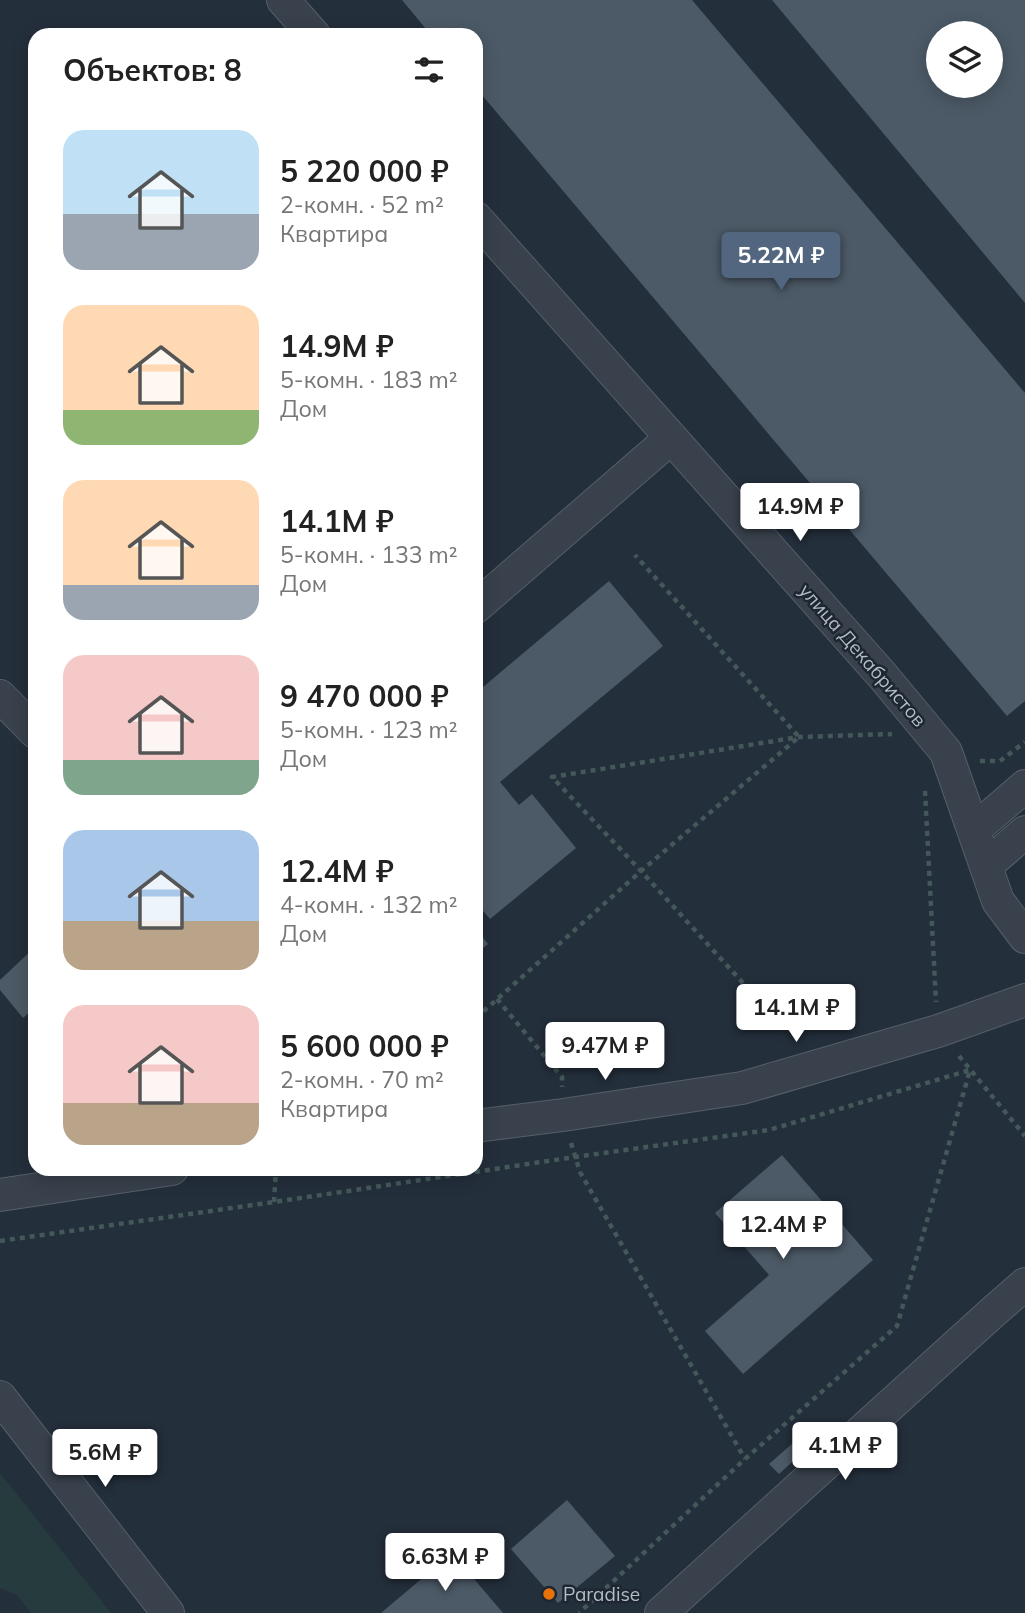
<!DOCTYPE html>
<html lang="ru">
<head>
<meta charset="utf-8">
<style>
	body { margin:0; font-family:Mulish,sans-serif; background:#f6f6f6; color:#222; height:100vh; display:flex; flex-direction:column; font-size:26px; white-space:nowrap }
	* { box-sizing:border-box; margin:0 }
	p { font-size:23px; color:#767676 }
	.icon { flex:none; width:38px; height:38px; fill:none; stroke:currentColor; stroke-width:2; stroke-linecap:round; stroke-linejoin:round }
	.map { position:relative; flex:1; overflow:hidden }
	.side { position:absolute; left:28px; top:28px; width:455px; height:1148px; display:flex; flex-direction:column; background:#fff; border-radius:21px; box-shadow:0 4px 18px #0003 }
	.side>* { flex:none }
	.buttons { position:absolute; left:926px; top:21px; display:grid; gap:14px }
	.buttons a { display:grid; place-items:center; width:77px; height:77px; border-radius:50%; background:#fff; box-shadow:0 4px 18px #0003; font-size:35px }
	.price { position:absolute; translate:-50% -60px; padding:0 16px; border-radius:7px; background:#fff; color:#222; font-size:23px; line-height:46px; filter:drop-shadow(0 2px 4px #0008) }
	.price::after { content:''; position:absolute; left:50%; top:42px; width:21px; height:16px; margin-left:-10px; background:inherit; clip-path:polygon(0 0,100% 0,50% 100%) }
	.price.on { background:#526680; color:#fff }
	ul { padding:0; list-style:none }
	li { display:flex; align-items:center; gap:21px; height:175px; padding:0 35px }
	li span { display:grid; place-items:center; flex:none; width:196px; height:140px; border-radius:21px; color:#555 }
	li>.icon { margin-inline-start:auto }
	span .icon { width:84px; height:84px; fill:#fffc; stroke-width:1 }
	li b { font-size:30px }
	h2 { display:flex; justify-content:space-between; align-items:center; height:84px; padding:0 35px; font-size:30px }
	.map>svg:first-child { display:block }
	.green { fill:#263b3d }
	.building { fill:#4c5a67; fill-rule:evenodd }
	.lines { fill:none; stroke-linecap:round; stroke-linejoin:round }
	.minor-casing { stroke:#565f6a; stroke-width:34 }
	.path { stroke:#44585a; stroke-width:4.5; stroke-dasharray:5 5; stroke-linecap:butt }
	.minor { stroke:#38414c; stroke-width:32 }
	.food-dot { fill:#e8710a; stroke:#1d2631; stroke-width:2.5 }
	.labels { text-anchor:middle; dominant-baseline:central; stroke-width:5; stroke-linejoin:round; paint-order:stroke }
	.street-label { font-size:19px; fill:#b3bcc7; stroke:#1d2631 }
	.poi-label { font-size:19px; fill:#b3bcc7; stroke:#1d2631; text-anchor:start }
</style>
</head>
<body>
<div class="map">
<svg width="1025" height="1613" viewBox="0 0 1025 1613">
	<rect width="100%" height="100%" fill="#242f3c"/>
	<!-- green -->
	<path class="green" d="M0,1473l111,140h-80l-13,-17 -18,-8z"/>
	<!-- building -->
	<g class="building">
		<path d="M402,0h290l333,393v308l-18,15 -531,-628v-53h-45z"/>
		<path d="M772,0h253v303zM938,33h52v53h-52z"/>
		<path d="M609,581l54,65 -163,136 19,23 13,-11 44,54 -86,71 -14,-16v-210z"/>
		<path d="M476,929l12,15 -12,10z"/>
		<path d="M35,947v60l-12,11 -23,-28v-10z"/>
		<path d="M782,1155l91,105 -130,114 -38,-43 64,-56 -54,-62z"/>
		<path d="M793,1443l9,10 -23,21 -10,-10z"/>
		<path d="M567,1500l48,56 -57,47 -47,-54z"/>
		<path d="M452,1553l51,60h-122z"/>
	</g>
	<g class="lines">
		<!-- minor casing -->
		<g class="minor-casing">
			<g id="minor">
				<path d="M283,0l31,35"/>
				<path d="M476,218l406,457 64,77 52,149 27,36"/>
				<path d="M476,607l195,-169"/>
				<path d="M0,696l35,36"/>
				<path d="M974,830l51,-44"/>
				<path d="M986,866l39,-34"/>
				<path d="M476,1126l87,-11 179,-27 196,-57 87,-31"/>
				<path d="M0,1195l172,-26"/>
				<path d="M0,1397l168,216"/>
				<path d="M661,1613l332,-301 32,-28"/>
			</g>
		</g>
		<!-- path -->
		<g class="path">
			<path d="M980,761h20l25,-19"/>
			<path d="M925,791l11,211"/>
			<path d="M743,983l-102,-112 -89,-94 247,-40 93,-3"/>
			<path d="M497,999l65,78v10"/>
			<path d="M476,1018l165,-147 158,-134 -164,-182"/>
			<path d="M959,1056l66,80"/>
			<path d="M571,1143l9,29 165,287"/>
			<path d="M274,1202l2,-33"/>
			<path d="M0,1241l274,-39 301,-45 194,-27 201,-60 -73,256 -152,133 -166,154"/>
		</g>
		<!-- minor -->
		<use href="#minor" class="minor"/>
	</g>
	<!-- markers -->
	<circle class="food-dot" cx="549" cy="1594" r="7"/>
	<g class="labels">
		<!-- street labels -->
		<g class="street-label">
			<text transform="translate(863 655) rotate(49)">улица Декабристов</text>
		</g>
		<!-- poi labels -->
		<g class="poi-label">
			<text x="563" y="1594">Paradise</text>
		</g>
	</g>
</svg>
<div class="buttons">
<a><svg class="icon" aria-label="layers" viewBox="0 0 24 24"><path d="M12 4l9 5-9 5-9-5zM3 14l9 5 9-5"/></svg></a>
</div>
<b class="price on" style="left:781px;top:292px">5.22M ₽</b>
<b class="price" style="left:800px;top:543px">14.9M ₽</b>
<b class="price" style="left:796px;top:1044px">14.1M ₽</b>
<b class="price" style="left:605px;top:1082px">9.47M ₽</b>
<b class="price" style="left:783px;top:1261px">12.4M ₽</b>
<b class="price" style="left:845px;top:1482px">4.1M ₽</b>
<b class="price" style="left:105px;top:1489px">5.6M ₽</b>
<b class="price" style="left:445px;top:1593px">6.63M ₽</b>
<section class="side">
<h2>Объектов: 8<svg class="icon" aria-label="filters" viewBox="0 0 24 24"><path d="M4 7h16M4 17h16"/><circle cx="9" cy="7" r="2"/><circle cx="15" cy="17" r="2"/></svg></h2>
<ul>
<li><span style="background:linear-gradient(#bfe0f5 60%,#9aa5b1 0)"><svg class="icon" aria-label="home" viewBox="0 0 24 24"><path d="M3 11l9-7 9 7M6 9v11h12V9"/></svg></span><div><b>5 220 000 ₽</b><p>2-комн. · 52 m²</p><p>Квартира</p></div></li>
<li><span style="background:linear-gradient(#ffd9b3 75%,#8fb573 0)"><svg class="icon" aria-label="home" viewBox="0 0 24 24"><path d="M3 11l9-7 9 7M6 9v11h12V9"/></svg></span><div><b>14.9M ₽</b><p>5-комн. · 183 m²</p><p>Дом</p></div></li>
<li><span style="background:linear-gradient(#ffd9b3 75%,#9aa5b1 0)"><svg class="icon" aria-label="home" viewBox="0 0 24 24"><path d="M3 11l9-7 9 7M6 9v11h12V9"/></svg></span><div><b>14.1M ₽</b><p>5-комн. · 133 m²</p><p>Дом</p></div></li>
<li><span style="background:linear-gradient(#f6c9c9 75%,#7fa58c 0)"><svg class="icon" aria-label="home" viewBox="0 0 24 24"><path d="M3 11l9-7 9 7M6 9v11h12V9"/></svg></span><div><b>9 470 000 ₽</b><p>5-комн. · 123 m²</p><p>Дом</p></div></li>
<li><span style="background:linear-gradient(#a9c7e8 65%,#b9a48a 0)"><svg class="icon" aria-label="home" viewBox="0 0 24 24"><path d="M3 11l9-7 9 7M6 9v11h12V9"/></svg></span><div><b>12.4M ₽</b><p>4-комн. · 132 m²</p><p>Дом</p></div></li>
<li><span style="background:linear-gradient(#f6c9c9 70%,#b9a48a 0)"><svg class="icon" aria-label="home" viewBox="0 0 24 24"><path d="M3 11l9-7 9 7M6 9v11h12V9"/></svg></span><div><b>5 600 000 ₽</b><p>2-комн. · 70 m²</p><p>Квартира</p></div></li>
</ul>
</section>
</div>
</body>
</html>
